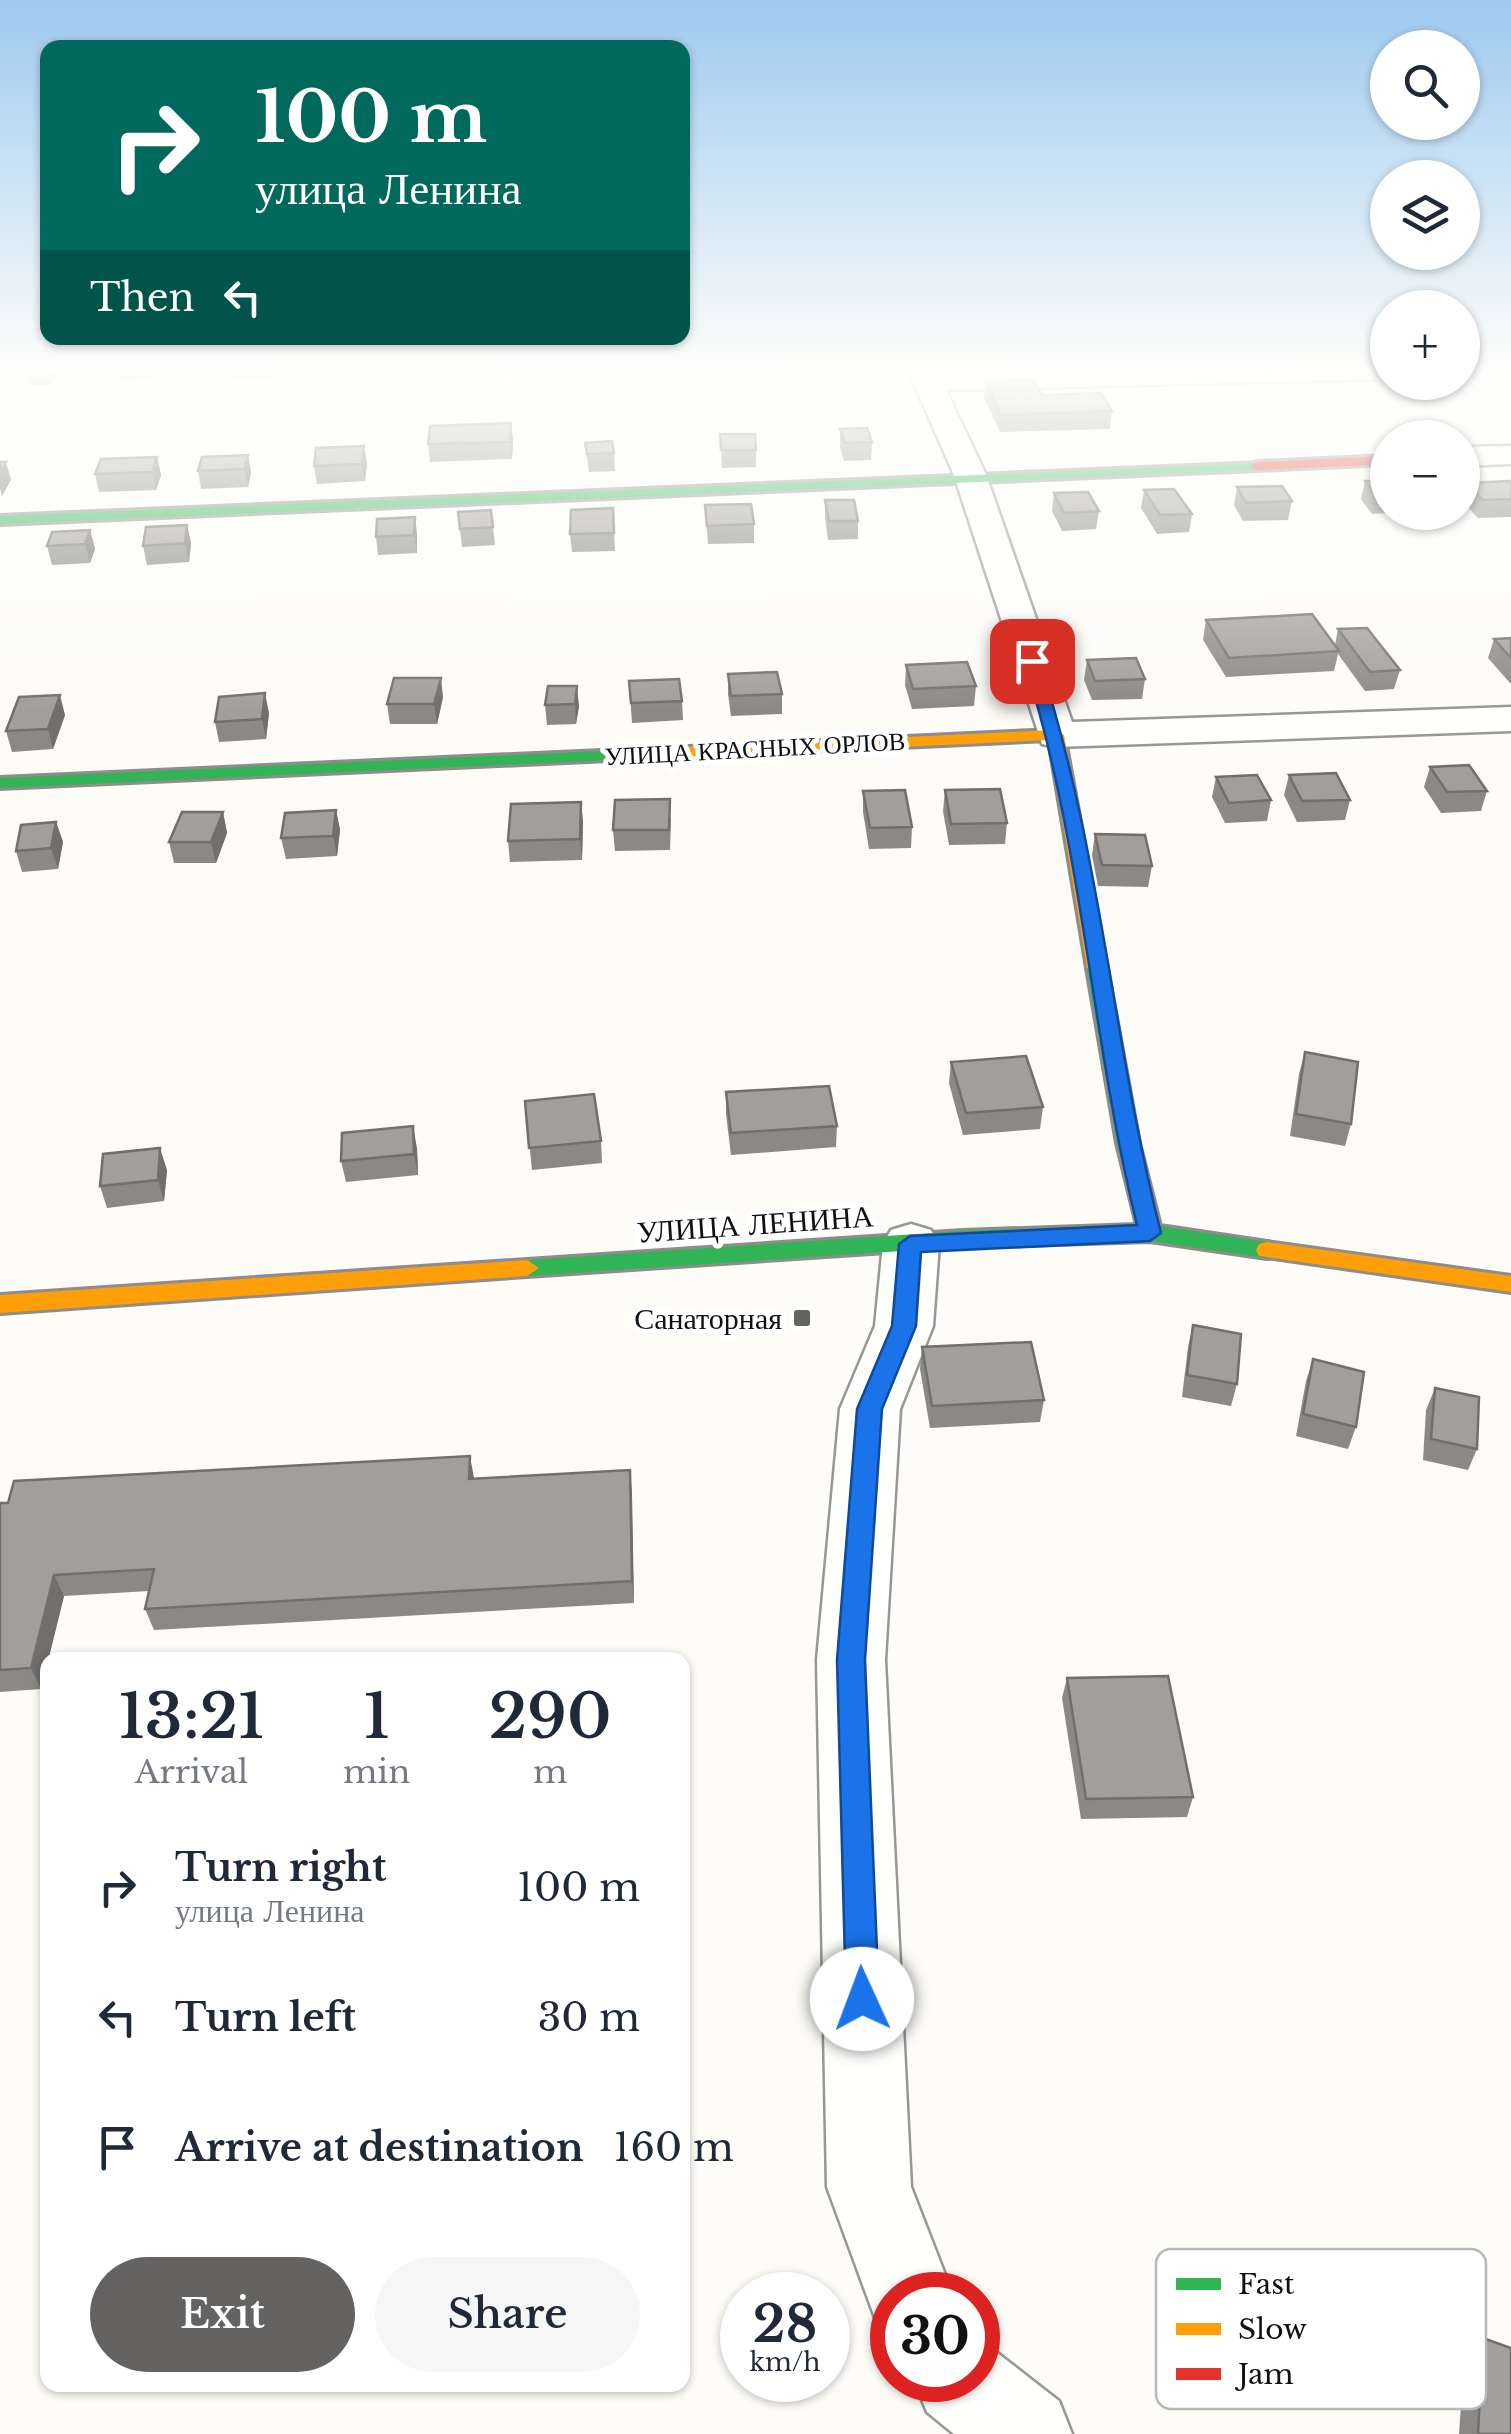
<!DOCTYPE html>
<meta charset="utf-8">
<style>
body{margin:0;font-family:"Libre Baskerville",serif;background:#f6f6f7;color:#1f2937;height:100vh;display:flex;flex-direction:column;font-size:38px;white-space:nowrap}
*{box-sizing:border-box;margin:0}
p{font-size:32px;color:#747a83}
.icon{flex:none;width:55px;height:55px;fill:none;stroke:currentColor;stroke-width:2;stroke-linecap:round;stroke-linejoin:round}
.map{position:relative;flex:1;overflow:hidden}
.details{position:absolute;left:40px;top:1652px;width:650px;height:740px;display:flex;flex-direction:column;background:#fff;border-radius:20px;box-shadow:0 2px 8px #0004}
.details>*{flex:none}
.guide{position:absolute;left:40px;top:40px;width:650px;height:305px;border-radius:20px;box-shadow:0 2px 8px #0004;background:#00695c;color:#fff;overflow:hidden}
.fabs{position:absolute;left:1370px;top:30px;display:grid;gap:20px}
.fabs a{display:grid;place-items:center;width:110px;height:110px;border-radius:50%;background:#fff;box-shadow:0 2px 8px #0004;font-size:50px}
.speed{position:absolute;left:720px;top:2272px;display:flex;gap:20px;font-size:50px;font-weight:700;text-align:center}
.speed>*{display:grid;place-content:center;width:130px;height:130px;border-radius:50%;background:#fff;box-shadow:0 2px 8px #0004;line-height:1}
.speed small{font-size:25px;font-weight:400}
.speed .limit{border:15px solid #d22;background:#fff;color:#111}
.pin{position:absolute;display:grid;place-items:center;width:85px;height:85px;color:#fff;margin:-42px;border-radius:20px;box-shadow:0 5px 15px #0006}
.me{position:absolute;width:110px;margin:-55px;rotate:358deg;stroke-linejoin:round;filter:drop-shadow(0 0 8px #0008)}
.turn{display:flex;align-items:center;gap:35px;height:210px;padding:0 50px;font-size:45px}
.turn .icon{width:130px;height:130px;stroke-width:2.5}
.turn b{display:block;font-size:70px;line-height:85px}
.then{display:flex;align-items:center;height:95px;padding:0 50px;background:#0003;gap:20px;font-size:38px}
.eta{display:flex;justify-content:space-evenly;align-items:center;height:170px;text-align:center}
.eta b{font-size:60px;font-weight:600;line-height:70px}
.action{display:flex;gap:20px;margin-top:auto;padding:20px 50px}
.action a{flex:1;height:115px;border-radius:60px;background:#646362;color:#fff;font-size:40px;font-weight:600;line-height:115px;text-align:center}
.action a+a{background:#f6f6f7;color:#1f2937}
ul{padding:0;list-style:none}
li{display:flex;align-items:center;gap:30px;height:130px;padding:0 50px}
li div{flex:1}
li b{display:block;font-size:38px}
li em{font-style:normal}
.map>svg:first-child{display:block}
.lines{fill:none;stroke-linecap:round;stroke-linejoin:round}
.street-casing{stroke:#979795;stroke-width:5}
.fast-casing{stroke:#8e8d8b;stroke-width:6}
.slow-casing{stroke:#8e8d8b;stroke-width:6}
.jam-casing{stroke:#8e8d8b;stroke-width:6}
.street{fill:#fffffe;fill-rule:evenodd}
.fast{fill:#30b455;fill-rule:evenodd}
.slow{fill:#ff9f0a;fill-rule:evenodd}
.jam{fill:#e5322d;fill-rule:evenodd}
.wall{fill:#8a8986}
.shaded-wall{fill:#716f6d}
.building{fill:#a19f9c;stroke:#716f6d;stroke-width:2.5}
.route{fill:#1a73e8;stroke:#114b97;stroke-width:2.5}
.poi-dot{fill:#646362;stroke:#fff;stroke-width:4}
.labels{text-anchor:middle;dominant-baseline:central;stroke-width:10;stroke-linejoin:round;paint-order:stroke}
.far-street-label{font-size:25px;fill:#111;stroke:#fff}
.street-label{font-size:30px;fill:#111;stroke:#fff}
.poi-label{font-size:30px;fill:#111;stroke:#fff;text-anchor:end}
.key{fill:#fff;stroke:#b8b8b8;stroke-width:2.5}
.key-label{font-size:28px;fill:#111}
</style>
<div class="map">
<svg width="1511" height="2434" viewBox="0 0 1511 2434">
<rect width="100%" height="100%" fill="#fdfcf7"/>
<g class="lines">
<!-- street casing -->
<g class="street-casing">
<g id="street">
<polygon points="908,370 1388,370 1388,378 1383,379 946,390 986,475 1072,722 1511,707 1511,731 1056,747 1042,744 954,475"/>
<polygon points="1511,446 1511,464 1462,466 1462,447"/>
<polygon points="911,1224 931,1230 939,1244 933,1326 900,1409 885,1660 911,2187 953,2295 892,2295 892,2332 878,2326 827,2187 817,1660 840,1409 875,1326 883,1244 891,1230"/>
<polygon points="978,2342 991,2348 1059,2401 1072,2434 954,2434 927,2412 914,2380 978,2380"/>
</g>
</g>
<!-- fast casing -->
<g class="fast-casing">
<g id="fast">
<polygon points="1262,463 1264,466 1257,470 0,524 0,516"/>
<polygon points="668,748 674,749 674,757 0,788 0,778"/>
<polygon points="1097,962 1107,968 1139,1143 1160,1226 1267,1242 1275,1244 1278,1250 1275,1256 1267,1258 1150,1241 962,1247 527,1276 515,1268 527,1260 962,1231 1137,1225 1117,1143 1087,968"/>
</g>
</g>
<!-- slow casing -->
<g class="slow-casing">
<g id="slow">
<polygon points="1056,730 1064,735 1107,968 1097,974 1087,968 1049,740 668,758 660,753 668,748"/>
<polygon points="1267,1242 1511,1276 1511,1292 1259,1256 1256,1250 1259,1244"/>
<polygon points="527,1260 539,1268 527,1276 0,1313 0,1295"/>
</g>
</g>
<!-- jam casing -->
<g class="jam-casing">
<polygon id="jam" points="1388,456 1388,464 1257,470 1250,466 1257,462"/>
</g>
<!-- street -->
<use href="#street" class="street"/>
<!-- fast -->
<use href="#fast" class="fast"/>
<!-- slow -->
<use href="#slow" class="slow"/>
<!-- jam -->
<use href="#jam" class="jam"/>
</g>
<!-- wall -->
<g class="wall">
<polygon points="25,370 60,370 50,385 29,385"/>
<polygon points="117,370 156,370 152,380 120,381"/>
<polygon points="232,370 277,370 275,378 233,379"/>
<polygon points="324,370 369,370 368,373 325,374"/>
<polygon points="986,381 1112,411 1110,429 1000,432 984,398"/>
<polygon points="511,423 513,440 512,459 430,462 428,444"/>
<polygon points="840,429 872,442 871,460 844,461 840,447"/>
<polygon points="720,434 756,450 756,467 722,468"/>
<polygon points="585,443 614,453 615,471 589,472"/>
<polygon points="248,455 251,473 248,487 201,489 198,471"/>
<polygon points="157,457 161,475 156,490 99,492 95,474"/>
<polygon points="367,463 365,481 317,484 314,466"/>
<polygon points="1365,481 1388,481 1388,512 1406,512 1372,514 1361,499"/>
<polygon points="1511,481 1511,517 1478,518 1462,501 1467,483"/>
<polygon points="1237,487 1292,501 1288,520 1243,521 1234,505"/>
<polygon points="1144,490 1192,514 1189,532 1157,534 1141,508"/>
<polygon points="1054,493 1099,511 1096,529 1062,531 1052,511"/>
<polygon points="825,500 858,521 858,539 828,540 825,518"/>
<polygon points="705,505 754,524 754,543 708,544"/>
<polygon points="613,508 615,551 572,552 570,534"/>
<polygon points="491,510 495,545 462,547 458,512"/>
<polygon points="415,517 417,535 417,553 378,555 376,537"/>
<polygon points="187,525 191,543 189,562 147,565 143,546"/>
<polygon points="90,530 95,549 90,563 52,565 47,546"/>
<polygon points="1206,620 1335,645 1338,629 1400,670 1394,689 1365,691 1338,654 1334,671 1226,677 1203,640"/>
<polygon points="1511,638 1511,683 1510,683 1488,658 1494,639"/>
<polygon points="1087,660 1145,679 1142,699 1092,700 1084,680"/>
<polygon points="906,665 976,686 974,706 912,709 905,685"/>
<polygon points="728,674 782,694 782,714 731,716 728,694"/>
<polygon points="629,681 682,701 683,720 632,723"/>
<polygon points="548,686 579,706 576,724 547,725 545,705"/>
<polygon points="443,697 437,724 390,724 387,704"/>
<polygon points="269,713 266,739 219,742 215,722"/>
<polygon points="65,715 53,749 12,752 6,731"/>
<polygon points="1430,767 1487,791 1481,811 1441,813 1424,787"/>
<polygon points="1289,775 1350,800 1345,820 1297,822 1284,795"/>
<polygon points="1216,777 1271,800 1267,821 1225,823 1212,797"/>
<polygon points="945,790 1007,823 1005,844 949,845 943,811"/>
<polygon points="863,791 912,827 911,848 869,849 863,812"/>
<polygon points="581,802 583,822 582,860 510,862 508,841"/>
<polygon points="336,810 340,830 337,856 286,859 281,838"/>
<polygon points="223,812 227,833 216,863 174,863 169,842"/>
<polygon points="671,819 670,850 615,851 613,830"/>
<polygon points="56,822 63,842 58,869 22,872 16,851"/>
<polygon points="1095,834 1152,866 1148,887 1098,886 1092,855"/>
<polygon points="1305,1052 1351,1124 1345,1146 1290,1136 1299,1074"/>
<polygon points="951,1062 1043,1107 1040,1129 963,1135 949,1083"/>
<polygon points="726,1092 837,1126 836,1147 731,1155 726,1114"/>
<polygon points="525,1101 601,1141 602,1163 532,1170"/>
<polygon points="417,1148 418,1175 346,1182 341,1161"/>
<polygon points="167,1170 164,1201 107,1208 100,1186"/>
<polygon points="1193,1325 1237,1384 1231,1406 1182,1397 1188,1347"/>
<polygon points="922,1347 1044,1400 1040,1422 930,1428 920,1369"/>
<polygon points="1313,1359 1356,1427 1348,1449 1296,1436 1306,1381"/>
<polygon points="1435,1388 1477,1449 1468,1470 1423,1460 1426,1410"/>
<polygon points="630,1470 634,1603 154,1630 145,1609 149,1591 64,1596 41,1689 0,1692 0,1503"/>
<polygon points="1067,1678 1193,1797 1187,1817 1081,1819 1062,1698"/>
<polygon points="1483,2338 1511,2434 1459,2434 1464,2360"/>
</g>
<!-- shaded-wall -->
<g class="shaded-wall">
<polygon points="46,370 60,370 50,385"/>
<polygon points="511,423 513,440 512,459 510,442"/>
<polygon points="364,446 367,463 365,481 362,464"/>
<polygon points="248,455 251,473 248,487 244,469"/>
<polygon points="157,457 161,475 156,490 152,472"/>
<polygon points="6,462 11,480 2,496 0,488 0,473"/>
<polygon points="415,517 417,535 417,553 414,535"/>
<polygon points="187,525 191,543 189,562 185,543"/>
<polygon points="90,530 95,549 90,563 85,544"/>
<polygon points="441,678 443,697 437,724 434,704"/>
<polygon points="577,686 579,706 576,724 575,704"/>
<polygon points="265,693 269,713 266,739 262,719"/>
<polygon points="60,695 65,715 53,749 48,729"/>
<polygon points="581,802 583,822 582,860 580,839"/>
<polygon points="336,810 340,830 337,856 333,836"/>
<polygon points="223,812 227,833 216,863 211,842"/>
<polygon points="56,822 63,842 58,869 51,848"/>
<polygon points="413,1126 417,1148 418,1175 414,1154"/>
<polygon points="160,1148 167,1170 164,1201 158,1180"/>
<polygon points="470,1456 474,1478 469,1479"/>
<polygon points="630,1470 632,1492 634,1603 632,1581"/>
<polygon points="54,1575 64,1596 41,1689 31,1668"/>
</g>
<!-- building -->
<g class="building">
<polygon points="1034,380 1042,395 1101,393 1112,411 1001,415 986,381"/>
<polygon points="511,423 510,442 428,444 430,426"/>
<polygon points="867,428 872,442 845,443 840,429"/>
<polygon points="720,434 755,434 756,450 721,450"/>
<polygon points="612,441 614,453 587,454 585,443"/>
<polygon points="364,446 362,464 314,466 316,448"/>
<polygon points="248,455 244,469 198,471 202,457"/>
<polygon points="157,457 152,472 95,474 101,459"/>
<polygon points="0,462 6,462 0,473"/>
<polygon points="1365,481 1388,481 1388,495 1376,495"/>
<polygon points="1511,481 1511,499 1483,500 1467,483"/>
<polygon points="1282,486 1292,501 1246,503 1237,487"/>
<polygon points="1174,489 1192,514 1160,515 1144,490"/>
<polygon points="1088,492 1099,511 1064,513 1054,493"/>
<polygon points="825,500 854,500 858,521 829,521"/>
<polygon points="751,504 754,524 707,526 705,505"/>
<polygon points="613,508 614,533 570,534 571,510"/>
<polygon points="491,510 493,527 460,529 458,512"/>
<polygon points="415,517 414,535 376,537 377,519"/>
<polygon points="187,525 185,543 143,546 146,527"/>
<polygon points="90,530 85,544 47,546 52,532"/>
<polygon points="1312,614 1339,651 1229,658 1206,620"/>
<polygon points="1367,628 1400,670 1370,672 1338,629"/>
<polygon points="1511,638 1511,658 1494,639"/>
<polygon points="1136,658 1145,679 1095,681 1087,660"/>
<polygon points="967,662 976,686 913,689 906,665"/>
<polygon points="777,672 782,694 731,696 728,674"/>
<polygon points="394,678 441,678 434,704 387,704"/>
<polygon points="679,679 682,701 631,703 629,681"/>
<polygon points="548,686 577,686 575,704 545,705"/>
<polygon points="265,693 262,719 215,722 219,697"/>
<polygon points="60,695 48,729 6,731 19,697"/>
<polygon points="1469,765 1487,791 1447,792 1430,767"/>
<polygon points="1336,773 1350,800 1302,801 1289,775"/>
<polygon points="1257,775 1271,800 1229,803 1216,777"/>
<polygon points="1000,789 1007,823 951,824 945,790"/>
<polygon points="905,790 912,827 870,828 863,791"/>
<polygon points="670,799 669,830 613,830 615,800"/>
<polygon points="581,802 580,839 508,841 511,804"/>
<polygon points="336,810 333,836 281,838 285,813"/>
<polygon points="182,812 223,812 211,842 169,842"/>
<polygon points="56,822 51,848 16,851 21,825"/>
<polygon points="1095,834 1145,835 1152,866 1102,865"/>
<polygon points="1305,1052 1358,1062 1351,1124 1296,1114"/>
<polygon points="1026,1056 1043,1107 966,1113 951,1062"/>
<polygon points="829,1086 837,1126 731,1133 726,1092"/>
<polygon points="594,1094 601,1141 529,1148 525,1101"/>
<polygon points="413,1126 414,1154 341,1161 342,1133"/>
<polygon points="160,1148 158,1180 100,1186 103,1154"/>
<polygon points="1193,1325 1241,1334 1237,1384 1187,1375"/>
<polygon points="1031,1342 1044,1400 932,1406 922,1347"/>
<polygon points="1313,1359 1364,1372 1356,1427 1303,1414"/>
<polygon points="1435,1388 1479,1397 1477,1449 1431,1439"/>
<polygon points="470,1456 469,1479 630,1470 632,1581 145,1609 154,1569 54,1575 31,1668 0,1670 0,1503 8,1503 14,1481"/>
<polygon points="1168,1676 1193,1797 1086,1799 1067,1678"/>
<polygon points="1483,2338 1511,2348 1511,2434 1478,2434"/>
</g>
<!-- sky -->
<linearGradient id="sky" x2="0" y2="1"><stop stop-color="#9dc9ee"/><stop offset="0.52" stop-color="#fefefb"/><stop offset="1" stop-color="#fefefb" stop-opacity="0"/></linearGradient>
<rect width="1511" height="711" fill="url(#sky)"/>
<!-- route -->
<path class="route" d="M1032,656L1039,661C1100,843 1113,1045 1161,1233L1150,1241L921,1252L916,1326L882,1409L865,1660L879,1999L874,2011L862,2015L851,2011L846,1999L837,1660L857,1409L892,1326L899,1244L910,1236L1137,1225C1091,1039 1083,843 1024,661Z"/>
<!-- markers -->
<rect class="poi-dot" x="792" y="1308" width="20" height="20" rx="5"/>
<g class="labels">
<!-- far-street labels -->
<g class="far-street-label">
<text transform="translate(755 749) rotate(-3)">УЛИЦА КРАСНЫХ ОРЛОВ</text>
</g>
<!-- street labels -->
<g class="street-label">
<text transform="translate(755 1224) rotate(-4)">УЛИЦА ЛЕНИНА</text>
</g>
<!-- poi labels -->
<g class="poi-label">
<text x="782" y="1318">Санаторная</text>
</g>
</g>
<!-- legend -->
<rect x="1156" y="2249" width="330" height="160" rx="15" class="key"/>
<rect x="1176" y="2278" width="45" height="12" fill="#30b455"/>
<rect x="1176" y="2323" width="45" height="12" fill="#ff9f0a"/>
<rect x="1176" y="2368" width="45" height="12" fill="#e5322d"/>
<g class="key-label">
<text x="1238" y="2294">Fast</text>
<text x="1238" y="2339">Slow</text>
<text x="1238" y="2384">Jam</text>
</g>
</svg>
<div class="fabs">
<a><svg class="icon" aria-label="search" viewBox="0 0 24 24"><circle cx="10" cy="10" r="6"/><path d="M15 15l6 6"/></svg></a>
<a><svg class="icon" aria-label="layers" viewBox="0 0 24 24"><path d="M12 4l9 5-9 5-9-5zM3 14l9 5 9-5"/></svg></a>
<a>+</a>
<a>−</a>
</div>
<div class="speed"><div>28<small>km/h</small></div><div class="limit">30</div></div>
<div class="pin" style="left:1032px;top:661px;background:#d93025"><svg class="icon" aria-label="arrive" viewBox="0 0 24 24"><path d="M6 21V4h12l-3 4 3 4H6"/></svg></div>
<svg class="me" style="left:862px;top:1999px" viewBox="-20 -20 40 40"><circle r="19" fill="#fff"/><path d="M0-13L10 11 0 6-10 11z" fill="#1a73e8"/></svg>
<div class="guide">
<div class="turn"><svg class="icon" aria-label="right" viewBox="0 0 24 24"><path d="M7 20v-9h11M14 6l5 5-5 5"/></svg><div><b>100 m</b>улица Ленина</div></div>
<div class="then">Then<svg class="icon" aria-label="left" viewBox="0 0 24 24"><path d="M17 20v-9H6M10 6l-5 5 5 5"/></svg></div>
</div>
<section class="details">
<div class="eta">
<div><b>13:21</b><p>Arrival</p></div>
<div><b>1</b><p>min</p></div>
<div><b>290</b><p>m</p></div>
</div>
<ul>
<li><svg class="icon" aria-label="right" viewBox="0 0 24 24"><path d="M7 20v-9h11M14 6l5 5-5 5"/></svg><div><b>Turn right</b><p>улица Ленина</p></div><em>100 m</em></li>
<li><svg class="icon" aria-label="left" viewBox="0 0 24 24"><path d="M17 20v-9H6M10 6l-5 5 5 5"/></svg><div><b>Turn left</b></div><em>30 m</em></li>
<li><svg class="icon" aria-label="arrive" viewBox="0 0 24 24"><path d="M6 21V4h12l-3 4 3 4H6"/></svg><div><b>Arrive at destination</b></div><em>160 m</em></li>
</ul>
<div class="action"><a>Exit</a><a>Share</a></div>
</section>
</div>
